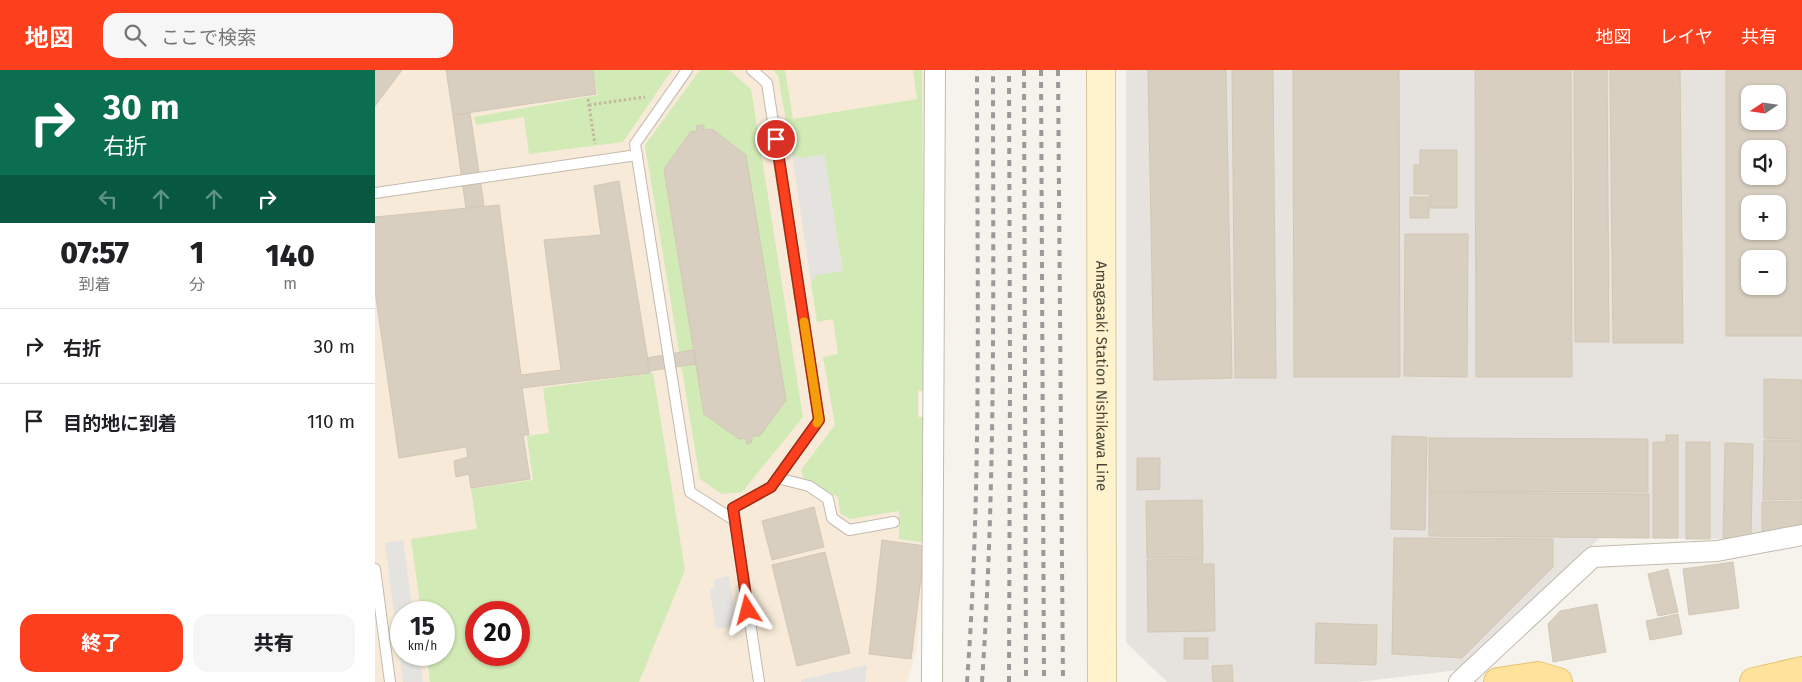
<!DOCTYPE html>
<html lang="ja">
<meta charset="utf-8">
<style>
body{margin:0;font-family:"Fira Sans","Noto Sans JP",sans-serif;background:#f6f6f6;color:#202124;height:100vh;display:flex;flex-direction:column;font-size:19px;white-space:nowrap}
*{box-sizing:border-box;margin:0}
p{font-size:16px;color:#757577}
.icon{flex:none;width:28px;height:28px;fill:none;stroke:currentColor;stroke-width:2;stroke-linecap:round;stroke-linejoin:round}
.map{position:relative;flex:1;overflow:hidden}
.details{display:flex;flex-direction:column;background:#fff;width:375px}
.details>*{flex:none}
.hud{background:#0b6e4f;color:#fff;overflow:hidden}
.needle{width:32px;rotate:257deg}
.buttons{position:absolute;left:1366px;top:15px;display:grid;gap:10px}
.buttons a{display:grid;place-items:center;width:45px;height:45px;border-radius:10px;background:#fff;box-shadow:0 1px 4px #0004;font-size:25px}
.speed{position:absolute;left:15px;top:531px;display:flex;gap:10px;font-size:25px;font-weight:700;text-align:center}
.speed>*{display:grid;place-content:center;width:65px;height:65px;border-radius:50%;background:#fff;box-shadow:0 1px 4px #0004;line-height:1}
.speed small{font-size:12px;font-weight:400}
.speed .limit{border:8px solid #d22;background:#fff;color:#111}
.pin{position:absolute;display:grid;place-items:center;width:42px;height:42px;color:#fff;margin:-21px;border:2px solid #fff;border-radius:50%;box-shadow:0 1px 5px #0007}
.me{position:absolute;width:55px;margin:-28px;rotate:351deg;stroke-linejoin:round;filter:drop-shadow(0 0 4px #0008)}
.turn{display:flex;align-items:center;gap:18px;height:105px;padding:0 20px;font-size:22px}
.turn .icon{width:65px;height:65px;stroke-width:2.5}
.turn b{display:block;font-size:35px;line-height:42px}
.lanes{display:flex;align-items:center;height:48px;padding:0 20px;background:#0003;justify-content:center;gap:25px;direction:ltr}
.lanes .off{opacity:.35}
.eta{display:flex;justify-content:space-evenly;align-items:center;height:85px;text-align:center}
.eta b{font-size:30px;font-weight:800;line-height:35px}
.cta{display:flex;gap:10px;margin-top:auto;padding:10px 20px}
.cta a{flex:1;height:58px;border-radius:15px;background:#fc3f1d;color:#fff;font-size:20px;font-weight:800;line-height:58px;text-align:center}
.cta a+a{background:#f6f6f6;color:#202124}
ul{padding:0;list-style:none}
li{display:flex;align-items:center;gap:15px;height:75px;padding:0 20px;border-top:1px solid #e0e0e0}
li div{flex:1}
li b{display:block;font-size:19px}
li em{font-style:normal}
header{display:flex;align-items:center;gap:30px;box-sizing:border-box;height:70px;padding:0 25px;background:#fc3f1d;color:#fff}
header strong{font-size:24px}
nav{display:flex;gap:28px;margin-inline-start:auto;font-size:18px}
.search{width:350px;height:45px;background:#f6f6f6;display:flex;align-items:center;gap:12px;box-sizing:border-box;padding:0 18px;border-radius:15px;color:#757577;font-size:19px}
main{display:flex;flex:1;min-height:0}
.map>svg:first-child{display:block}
.commercial{fill:#f7ead8;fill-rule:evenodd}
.industrial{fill:#e6e2dd;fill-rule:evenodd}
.green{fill:#d2eab5;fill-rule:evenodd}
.parking{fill:#e5e3e0}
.building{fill:#d8cfc1;stroke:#d3c7b4;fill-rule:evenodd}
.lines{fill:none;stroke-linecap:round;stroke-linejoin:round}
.service-casing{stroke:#c2bbae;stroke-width:12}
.minor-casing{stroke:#c2bbae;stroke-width:22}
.secondary-casing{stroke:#d6c79b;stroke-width:30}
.primary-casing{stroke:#e6c16a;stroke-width:30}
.path{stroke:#c4b79f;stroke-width:3;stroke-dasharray:2.5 2.5;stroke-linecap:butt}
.service{stroke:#fff;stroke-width:10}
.minor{stroke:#fff;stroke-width:20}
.secondary{stroke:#fff3cd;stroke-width:28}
.primary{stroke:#ffe39c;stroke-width:28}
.rail{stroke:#9a9a9a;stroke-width:4;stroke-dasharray:6 6;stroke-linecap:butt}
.route-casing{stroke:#a42913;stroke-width:12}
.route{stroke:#fc3f1d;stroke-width:9}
.slow{stroke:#f59e0b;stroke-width:9}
.labels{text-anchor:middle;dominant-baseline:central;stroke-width:4;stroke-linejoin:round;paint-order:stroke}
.street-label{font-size:15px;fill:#4b4439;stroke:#fff}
</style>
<header>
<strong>地図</strong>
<div class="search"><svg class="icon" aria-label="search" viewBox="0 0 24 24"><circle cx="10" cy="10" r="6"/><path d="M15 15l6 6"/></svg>ここで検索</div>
<nav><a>地図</a><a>レイヤ</a><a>共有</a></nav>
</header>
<main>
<section class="details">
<div class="hud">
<div class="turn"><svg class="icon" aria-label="right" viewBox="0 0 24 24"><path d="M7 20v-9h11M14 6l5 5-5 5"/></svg><div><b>30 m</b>右折</div></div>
<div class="lanes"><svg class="icon off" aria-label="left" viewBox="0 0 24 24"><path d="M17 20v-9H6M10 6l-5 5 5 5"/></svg><svg class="icon off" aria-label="ahead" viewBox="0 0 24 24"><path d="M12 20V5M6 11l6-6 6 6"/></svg><svg class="icon off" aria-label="ahead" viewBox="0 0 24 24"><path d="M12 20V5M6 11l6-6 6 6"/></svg><svg class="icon" aria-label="right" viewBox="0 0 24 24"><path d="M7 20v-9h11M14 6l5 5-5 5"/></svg></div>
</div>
<div class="eta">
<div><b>07:57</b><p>到着</p></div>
<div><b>1</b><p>分</p></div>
<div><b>140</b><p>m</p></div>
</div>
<ul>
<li><svg class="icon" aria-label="right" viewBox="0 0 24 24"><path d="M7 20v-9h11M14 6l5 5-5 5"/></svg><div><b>右折</b></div><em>30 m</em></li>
<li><svg class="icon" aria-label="arrive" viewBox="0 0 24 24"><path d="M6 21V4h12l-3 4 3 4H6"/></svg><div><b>目的地に到着</b></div><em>110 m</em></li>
</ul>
<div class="cta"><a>終了</a><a>共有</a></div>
</section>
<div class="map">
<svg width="1427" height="612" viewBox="0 0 1427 612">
<rect width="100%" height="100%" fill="#f6f3ec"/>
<!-- commercial -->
<path class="commercial" d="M0,0H550L552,321L544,322V346H553L554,474L541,581L532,612H0ZM26,542H69V585H26ZM101,542H144V585H101Z"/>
<!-- industrial -->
<path class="industrial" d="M751,0H1427V459L1376,469L1225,468L1083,600L983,612H792L751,572ZM1375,24H1402V51H1375ZM1375,79H1402V106H1375ZM1375,134H1402V161H1375ZM1375,189H1402V216H1375Z"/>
<!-- green -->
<g class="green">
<polygon points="218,0 297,0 248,72 154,84 149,47 101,55 99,47 223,25"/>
<path d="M325,0H354L376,19L428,347L367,422L347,424L325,409L270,75ZM328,55L329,60L337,59L371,85L411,330L385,366H377V372L372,373L371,368L364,369L329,343L289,99L314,62L322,61Z"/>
<polygon points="398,0 410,0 418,49 542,29 538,0 547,0 549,320 543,321 543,347 552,347 552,473 524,469 524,441 475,449 465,443 463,427 429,408 426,400 460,355 448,287 463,284 458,249 442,252 436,212 442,205 468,201 449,85 425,88 417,85 403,5"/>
<path d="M278,303L310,500L264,612H55L52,585H69V542H46L36,469L102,459L96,419L158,410L152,366L174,363L168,318ZM101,542H144V585H101Z"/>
</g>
<!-- parking -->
<g class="parking">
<polygon points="417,85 425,88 449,85 468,201 442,205 436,212"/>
<polygon points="28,470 38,542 26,542 26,585 44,585 48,612 28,612 10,473"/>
<polygon points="354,506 362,555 341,559 335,520 340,518 339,509"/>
<polygon points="492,595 490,612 426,612 426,610"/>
</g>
<!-- building -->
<g class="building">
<polygon points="0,0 27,0 0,36"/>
<polygon points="71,0 218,0 221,24 78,45"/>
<polygon points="773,0 851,0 857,308 779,310"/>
<polygon points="857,0 898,0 901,308 860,308"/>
<polygon points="918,0 1024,0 1025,307 919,307"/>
<polygon points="1100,0 1196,0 1197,307 1101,307"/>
<polygon points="1199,0 1232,0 1234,272 1200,272"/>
<polygon points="1235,0 1305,0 1308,273 1238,273"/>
<path d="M1351,0H1427V266H1351ZM1375,24H1402V51H1375ZM1375,79H1402V106H1375ZM1375,134H1402V161H1375ZM1375,189H1402V216H1375Z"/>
<polygon points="95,43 109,135 91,139 78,45"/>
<polygon points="329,55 329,60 337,59 371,85 411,330 385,366 377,366 377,372 372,374 371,368 364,369 329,344 289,99 315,62 322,61 321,56"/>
<polygon points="1045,80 1082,80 1082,138 1055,138 1055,124 1039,124 1039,95 1045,95"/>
<polygon points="244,111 275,303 147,318 154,365 148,365 155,409 96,418 94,404 81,407 79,391 93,387 91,377 24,388 0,221 0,147 124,135 146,305 186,300 169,170 226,165 219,116"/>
<rect x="1035" y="127" width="19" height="21"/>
<polygon points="1030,164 1093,164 1092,307 1029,306"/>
<polygon points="318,280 321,294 274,301 272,288"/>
<polygon points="1389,309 1427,310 1427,369 1389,368"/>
<polygon points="1291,365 1303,365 1303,468 1278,468 1278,372 1291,372"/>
<polygon points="1017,366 1052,367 1050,460 1016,459"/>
<polygon points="1054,368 1273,369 1273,422 1054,421"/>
<polygon points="1389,370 1427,370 1427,429 1388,430"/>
<rect x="1311" y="372" width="24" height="97"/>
<polygon points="1350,373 1378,374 1376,469 1348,468"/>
<polygon points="762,388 785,388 785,419 762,420"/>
<polygon points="1054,422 1274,424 1274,468 1054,466"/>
<polygon points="827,430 828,488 772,488 771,431"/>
<polygon points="1427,431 1427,459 1387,464 1387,432"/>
<polygon points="439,437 449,477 397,490 387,451"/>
<polygon points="1019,468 1178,469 1178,497 1087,588 1017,584"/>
<polygon points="507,470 550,476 536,589 494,584"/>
<polygon points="450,482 475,583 422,596 397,495"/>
<polygon points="828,489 827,494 839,494 840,561 773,562 772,490"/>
<polygon points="1358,492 1364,538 1314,545 1308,499"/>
<polygon points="1293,499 1303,542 1283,546 1273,504"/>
<polygon points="1222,534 1231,582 1178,592 1173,554 1185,541"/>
<polygon points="1303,544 1307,564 1275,570 1271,551"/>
<polygon points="941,553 1002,555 1001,595 940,593"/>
<rect x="809" y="568" width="24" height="21"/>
<polygon points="857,595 858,612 838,612 837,596"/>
</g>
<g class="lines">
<!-- service casing -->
<g class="service-casing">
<g id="service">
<polyline points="312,0 260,74 315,422 359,450"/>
<polyline points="377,0 392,13 444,350 396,417 358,438 384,612"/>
<polyline points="0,123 262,85"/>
<polyline points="402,408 434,416 453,429 457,448 474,460 519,452"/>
<polyline points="0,499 15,612"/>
</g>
</g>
<!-- minor casing -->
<g class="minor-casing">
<g id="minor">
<polyline points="557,612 560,0"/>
<polyline points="1084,612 1218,487 1342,481 1427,465"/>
</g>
</g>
<!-- secondary casing -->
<g class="secondary-casing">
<g id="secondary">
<path id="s1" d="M726,0L727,612"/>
</g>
</g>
<!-- primary casing -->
<g class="primary-casing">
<g id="primary">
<polyline points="1123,612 1163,606 1183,612"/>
<polyline points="1379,612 1427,601"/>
</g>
</g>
<!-- path -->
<g class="path">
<polyline points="213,29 220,74"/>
<polyline points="214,35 270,27"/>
</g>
<!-- service -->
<use href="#service" class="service"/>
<!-- minor -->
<use href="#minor" class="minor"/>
<!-- secondary -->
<use href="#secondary" class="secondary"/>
<!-- primary -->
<use href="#primary" class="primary"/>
<!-- rail -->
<g class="rail">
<polyline points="649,0 651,612"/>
<polyline points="666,0 669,612"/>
<polyline points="683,0 688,612"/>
<path d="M592,612C607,409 602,203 602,0"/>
<path d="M607,612C621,408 618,204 618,0"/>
<polyline points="634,612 635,306 634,0"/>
</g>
</g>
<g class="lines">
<!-- route casing -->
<g class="route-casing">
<polyline id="route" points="373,540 358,438 396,417 444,350 401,69"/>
</g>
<!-- route -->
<use href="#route" class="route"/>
<!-- slow -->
<polyline class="slow" points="429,252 444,350 442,353"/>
</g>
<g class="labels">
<!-- street labels -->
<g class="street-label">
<text stroke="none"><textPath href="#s1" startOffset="306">Amagasaki Station Nishikawa Line</textPath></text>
</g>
</g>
</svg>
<div class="buttons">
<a><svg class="needle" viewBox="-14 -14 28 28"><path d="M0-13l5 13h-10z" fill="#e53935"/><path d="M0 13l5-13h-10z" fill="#757577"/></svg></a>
<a><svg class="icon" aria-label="sound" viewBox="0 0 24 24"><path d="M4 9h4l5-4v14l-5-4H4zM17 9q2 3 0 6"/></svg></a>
<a>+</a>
<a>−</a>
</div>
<div class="speed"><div>15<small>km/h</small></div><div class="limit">20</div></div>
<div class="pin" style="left:401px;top:69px;background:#d93025"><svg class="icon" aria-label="arrive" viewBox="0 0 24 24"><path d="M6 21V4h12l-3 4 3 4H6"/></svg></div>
<svg class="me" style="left:373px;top:540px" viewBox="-20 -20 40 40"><path d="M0-17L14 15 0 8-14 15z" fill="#fc3f1d" stroke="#fff" stroke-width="4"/></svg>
</div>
</main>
